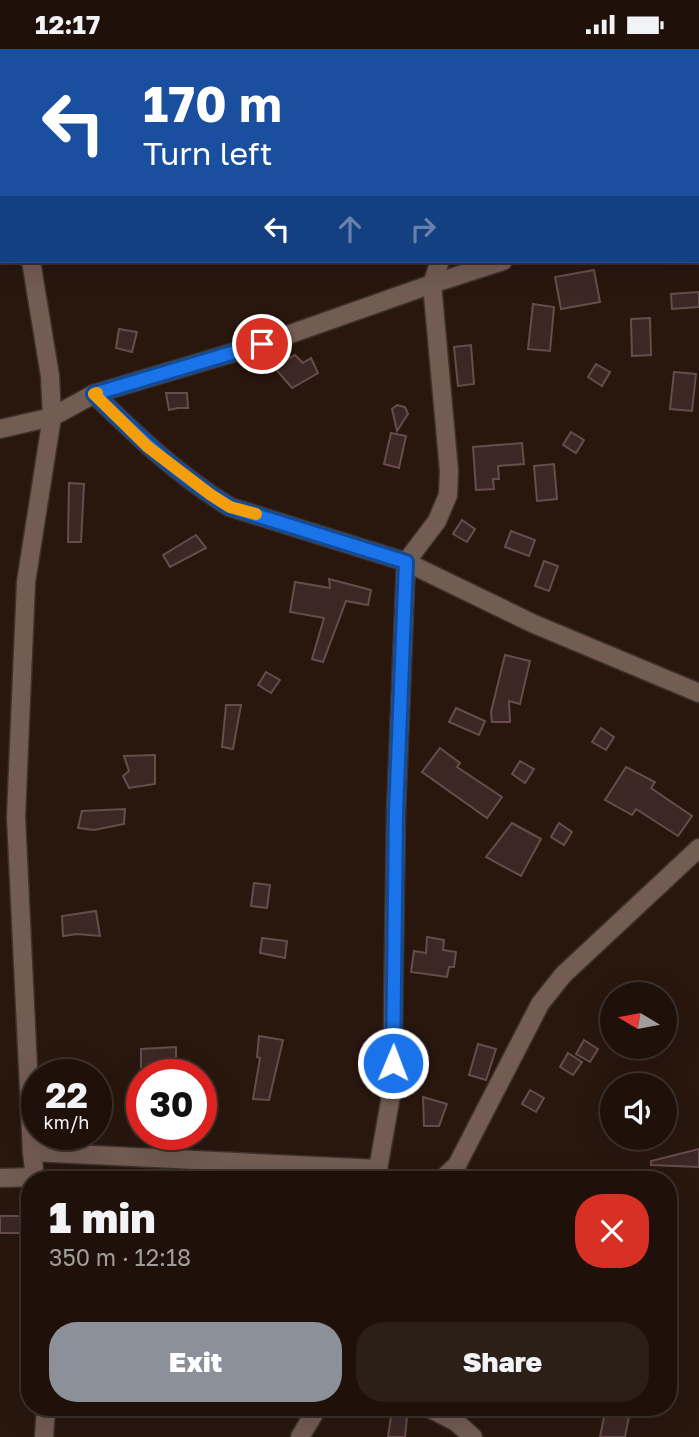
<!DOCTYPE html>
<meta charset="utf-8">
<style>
body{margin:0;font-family:"Golos Text",sans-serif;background:#2c1f18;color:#f1f3f6;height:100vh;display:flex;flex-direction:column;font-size:26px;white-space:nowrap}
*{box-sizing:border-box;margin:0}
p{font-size:23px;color:#a19d9c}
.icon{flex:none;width:38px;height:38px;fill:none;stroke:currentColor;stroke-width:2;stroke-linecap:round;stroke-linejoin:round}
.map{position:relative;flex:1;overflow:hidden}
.details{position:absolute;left:21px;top:1122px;width:656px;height:245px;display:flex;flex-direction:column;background:#1f110a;border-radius:28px;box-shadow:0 7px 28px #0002,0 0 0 2px #3c312b}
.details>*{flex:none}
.guide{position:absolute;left:0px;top:0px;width:700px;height:214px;box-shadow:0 7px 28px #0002,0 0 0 2px #3c312b;background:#1a4fa0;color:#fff;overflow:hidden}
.needle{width:46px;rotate:280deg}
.controls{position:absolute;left:600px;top:933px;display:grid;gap:14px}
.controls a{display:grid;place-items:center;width:77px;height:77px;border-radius:50%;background:#1f110a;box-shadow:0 7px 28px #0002,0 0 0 2px #3c312b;font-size:35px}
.speed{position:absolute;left:21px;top:1010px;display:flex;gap:14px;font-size:35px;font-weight:700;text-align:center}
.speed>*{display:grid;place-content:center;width:91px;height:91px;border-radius:50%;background:#1f110a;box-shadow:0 7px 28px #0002,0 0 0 2px #3c312b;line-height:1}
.speed small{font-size:18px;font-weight:400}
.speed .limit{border:10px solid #d22;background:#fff;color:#111}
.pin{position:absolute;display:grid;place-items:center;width:60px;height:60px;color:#fff;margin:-30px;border:4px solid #fff;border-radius:50%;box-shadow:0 2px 7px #0007}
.me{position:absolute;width:77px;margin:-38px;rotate:1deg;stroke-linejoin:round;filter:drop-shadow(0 0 5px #0008)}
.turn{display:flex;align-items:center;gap:24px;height:147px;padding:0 28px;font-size:32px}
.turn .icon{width:91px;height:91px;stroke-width:2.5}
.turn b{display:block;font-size:49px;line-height:60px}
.lanes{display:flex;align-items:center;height:66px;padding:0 28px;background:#0003;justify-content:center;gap:35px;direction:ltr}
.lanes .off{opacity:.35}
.round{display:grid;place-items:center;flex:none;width:74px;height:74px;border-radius:28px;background:#2c1f18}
.head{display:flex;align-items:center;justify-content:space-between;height:119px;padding:0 28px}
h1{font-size:42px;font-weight:800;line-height:52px}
.cta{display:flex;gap:14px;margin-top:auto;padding:14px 28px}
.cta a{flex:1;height:80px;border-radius:28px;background:#8c9099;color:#fff;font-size:28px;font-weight:800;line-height:80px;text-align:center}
.cta a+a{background:#2c1f18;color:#f1f3f6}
.status{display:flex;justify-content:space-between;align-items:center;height:49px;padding:0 35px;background:#1f110a;direction:ltr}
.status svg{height:19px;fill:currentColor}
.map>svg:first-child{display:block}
.building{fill:#3d2725;stroke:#664d4b;stroke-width:2}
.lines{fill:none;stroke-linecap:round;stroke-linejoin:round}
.street-casing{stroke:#3e312d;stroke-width:21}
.street{stroke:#735c52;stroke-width:18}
.route-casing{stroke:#114b97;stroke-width:18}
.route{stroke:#1a73e8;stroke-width:12}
.slow{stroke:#f59e0b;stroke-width:12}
</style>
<div class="status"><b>12:17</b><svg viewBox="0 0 49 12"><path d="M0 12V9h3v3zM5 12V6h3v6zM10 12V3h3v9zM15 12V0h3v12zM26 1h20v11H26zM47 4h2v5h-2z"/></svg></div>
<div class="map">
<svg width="699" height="1388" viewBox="0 0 699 1388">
<rect width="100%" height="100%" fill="#29170e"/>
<!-- building -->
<g class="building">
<polygon points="594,221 600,253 561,260 555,228"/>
<polygon points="699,243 699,258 672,260 671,245"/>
<polygon points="533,255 554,258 550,302 528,300"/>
<polygon points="650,269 651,306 632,307 631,270"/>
<polygon points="119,280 137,283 132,303 116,299"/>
<polygon points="471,296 474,335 458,337 454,298"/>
<polygon points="295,306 303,314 311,309 318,324 292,339 274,318"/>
<polygon points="596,315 610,323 602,337 588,328"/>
<polygon points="674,323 696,325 692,362 670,360"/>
<polygon points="166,344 187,344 188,359 178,359 169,361"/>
<polygon points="397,356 405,358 408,365 397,382 392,360"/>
<polygon points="571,383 584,391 576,404 563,396"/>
<polygon points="391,384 406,387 399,419 384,415"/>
<polygon points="522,394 524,415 498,417 499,430 493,430 494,440 476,441 473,398"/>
<polygon points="554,415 557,450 537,452 534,417"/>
<polygon points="69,434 84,435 81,493 68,493"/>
<polygon points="462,471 475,480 467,493 453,485"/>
<polygon points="511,482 535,491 529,507 505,498"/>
<polygon points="196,486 206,499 170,518 163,506"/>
<polygon points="544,512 558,517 549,542 535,537"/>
<polygon points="329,530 371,541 368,556 346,552 323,613 312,610 324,569 290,563 295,533 330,539"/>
<polygon points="505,606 530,612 520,655 509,652 510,673 492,673 491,663"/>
<polygon points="266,623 280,631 271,644 258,636"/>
<polygon points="226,656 241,656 233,700 222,698"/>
<polygon points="456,659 485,672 479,686 449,673"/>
<polygon points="601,679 614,688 606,701 592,693"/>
<polygon points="440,699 460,714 457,718 502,748 487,769 422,723"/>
<polygon points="155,706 155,735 129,739 123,727 129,722 124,707"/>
<polygon points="520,712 534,720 525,734 512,725"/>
<polygon points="626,718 655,733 651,739 692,767 678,787 636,760 632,766 605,751"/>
<polygon points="125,760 124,775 94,781 78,779 82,762"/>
<polygon points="512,774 541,790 521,827 486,808"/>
<polygon points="559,774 572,783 564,796 551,788"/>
<polygon points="254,834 270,836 267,859 251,857"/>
<polygon points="96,862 100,887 77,885 63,887 62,867"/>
<polygon points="427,888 444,891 443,901 456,903 454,918 449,918 447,928 411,923 414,902 426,904"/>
<polygon points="262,889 287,892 285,909 260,904"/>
<polygon points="259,987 283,991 269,1051 253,1050 260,1009 257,1008"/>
<polygon points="584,991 598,1000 590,1013 576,1005"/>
<polygon points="478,995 496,1000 486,1031 469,1026"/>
<polygon points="176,998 176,1026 141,1026 141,1000"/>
<polygon points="568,1004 582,1013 573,1026 560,1018"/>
<polygon points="530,1041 544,1049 536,1063 522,1055"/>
<polygon points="423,1048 447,1055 439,1077 424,1077"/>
<polygon points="699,1100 699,1118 651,1116 651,1112"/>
<rect x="0" y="1167" width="20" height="17"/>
<polygon points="606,1358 630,1362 625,1388 600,1388"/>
<polygon points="391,1367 407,1368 405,1388 388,1388"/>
</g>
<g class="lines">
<!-- street casing -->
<g class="street-casing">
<g id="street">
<polyline points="2,0 2,2"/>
<polyline points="442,0 442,2"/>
<polyline points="0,51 2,50"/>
<polyline points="698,166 699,166"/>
<polyline points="94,345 262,295 432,235 503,212"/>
<polyline points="0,380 52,368 50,327 31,212"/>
<polyline points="32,1103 378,1120 376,1130"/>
<polyline points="378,1120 392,1041 396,764 406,513 437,472 448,446 449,422 432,235 440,212"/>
<polyline points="0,1129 35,1128"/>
<path d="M35,1130L32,1103L16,768L26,533L52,368L94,345C136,386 179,427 230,458L406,513L534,575L699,644"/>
<polyline points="442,1130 457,1116 540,955 563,926 699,799"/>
<polyline points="427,1358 456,1373 473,1388"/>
<polyline points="44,1388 46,1358"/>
<polyline points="300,1388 318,1358"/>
</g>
</g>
<!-- street -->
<use href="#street" class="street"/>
</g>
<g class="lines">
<!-- route casing -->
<g class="route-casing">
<path id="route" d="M262,295L94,345C136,386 179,427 230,458L406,513L396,764L393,1014"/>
</g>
<!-- route -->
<use href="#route" class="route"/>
<!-- slow -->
<polyline class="slow" points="97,344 94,345 148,398 211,446 230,458 256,465"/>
</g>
</svg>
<div class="controls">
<a><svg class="needle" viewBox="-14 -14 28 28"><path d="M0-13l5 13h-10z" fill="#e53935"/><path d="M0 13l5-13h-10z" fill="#a19d9c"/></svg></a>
<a><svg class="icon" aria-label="sound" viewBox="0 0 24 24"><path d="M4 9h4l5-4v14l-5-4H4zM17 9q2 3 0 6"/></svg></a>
</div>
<div class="speed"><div>22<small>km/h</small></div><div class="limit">30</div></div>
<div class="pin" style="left:262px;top:295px;background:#d93025"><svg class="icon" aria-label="arrive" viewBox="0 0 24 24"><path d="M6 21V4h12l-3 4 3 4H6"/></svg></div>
<svg class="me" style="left:393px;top:1014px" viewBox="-20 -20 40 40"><circle r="17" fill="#1a73e8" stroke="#fff" stroke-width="3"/><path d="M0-11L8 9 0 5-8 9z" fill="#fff"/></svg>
<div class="guide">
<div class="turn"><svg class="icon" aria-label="left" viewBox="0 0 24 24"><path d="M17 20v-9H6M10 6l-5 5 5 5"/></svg><div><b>170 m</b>Turn left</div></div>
<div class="lanes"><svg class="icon" aria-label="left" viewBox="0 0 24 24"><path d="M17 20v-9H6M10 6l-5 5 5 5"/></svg><svg class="icon off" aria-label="ahead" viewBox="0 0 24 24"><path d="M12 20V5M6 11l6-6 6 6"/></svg><svg class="icon off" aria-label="right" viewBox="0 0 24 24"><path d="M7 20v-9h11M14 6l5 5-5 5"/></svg></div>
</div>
<section class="details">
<div class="head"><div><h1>1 min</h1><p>350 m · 12:18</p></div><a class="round" style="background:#d93025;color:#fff"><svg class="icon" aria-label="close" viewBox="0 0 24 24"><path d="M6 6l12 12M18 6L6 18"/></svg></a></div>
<div class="cta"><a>Exit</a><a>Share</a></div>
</section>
</div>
